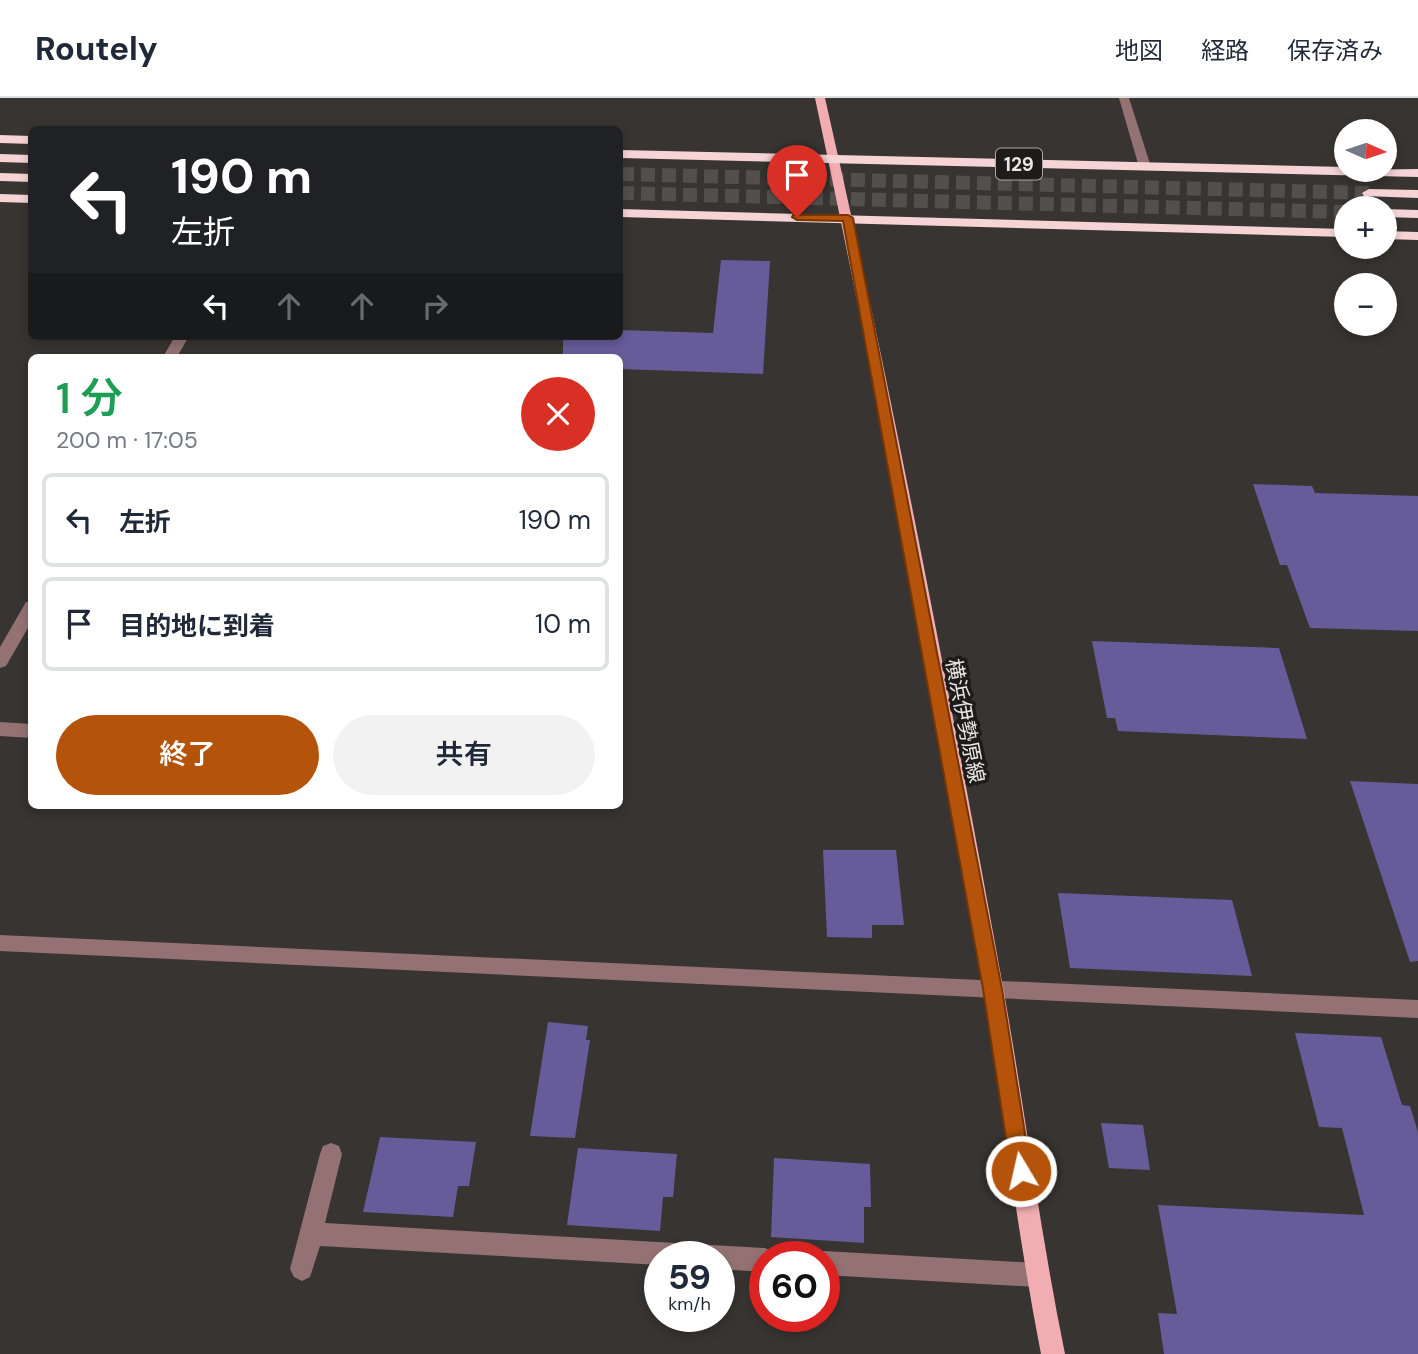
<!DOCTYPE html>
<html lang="ja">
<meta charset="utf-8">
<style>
body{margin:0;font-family:"DM Sans","Noto Sans JP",sans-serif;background:#f2f2f3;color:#1f2937;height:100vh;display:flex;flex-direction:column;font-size:26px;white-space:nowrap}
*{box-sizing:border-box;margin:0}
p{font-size:23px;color:#747a83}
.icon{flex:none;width:38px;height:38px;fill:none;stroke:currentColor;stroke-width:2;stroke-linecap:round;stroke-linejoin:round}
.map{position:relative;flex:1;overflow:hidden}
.details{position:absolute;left:28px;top:256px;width:595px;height:455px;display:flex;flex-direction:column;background:#fff;border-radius:10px;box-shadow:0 4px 10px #0003}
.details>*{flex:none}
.top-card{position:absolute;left:28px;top:28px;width:595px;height:214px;border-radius:10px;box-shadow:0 4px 10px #0003;background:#202124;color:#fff;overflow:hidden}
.needle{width:46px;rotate:93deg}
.buttons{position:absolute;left:1334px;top:21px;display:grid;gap:14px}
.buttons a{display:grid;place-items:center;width:63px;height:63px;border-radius:50%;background:#fff;box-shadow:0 4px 10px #0003;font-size:35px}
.speed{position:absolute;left:644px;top:1143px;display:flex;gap:14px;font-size:35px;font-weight:700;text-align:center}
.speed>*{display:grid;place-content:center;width:91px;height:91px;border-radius:50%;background:#fff;box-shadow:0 4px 10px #0003;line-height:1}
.speed small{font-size:18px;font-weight:400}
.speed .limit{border:10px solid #d22;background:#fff;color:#111}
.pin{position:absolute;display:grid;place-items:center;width:60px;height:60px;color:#fff;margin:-72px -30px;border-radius:50% 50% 50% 0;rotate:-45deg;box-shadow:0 0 7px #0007}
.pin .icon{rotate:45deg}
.me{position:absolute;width:77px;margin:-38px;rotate:351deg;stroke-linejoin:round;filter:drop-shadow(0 0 5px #0008)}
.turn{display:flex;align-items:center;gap:24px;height:147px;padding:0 28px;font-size:32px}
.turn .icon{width:91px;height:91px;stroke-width:2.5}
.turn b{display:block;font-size:49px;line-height:60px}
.lanes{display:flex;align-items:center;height:66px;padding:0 28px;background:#0003;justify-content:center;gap:35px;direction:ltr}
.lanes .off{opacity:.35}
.round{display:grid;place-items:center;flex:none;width:74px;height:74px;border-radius:37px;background:#f2f2f3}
.overview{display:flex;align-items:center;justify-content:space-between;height:119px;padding:0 28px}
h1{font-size:42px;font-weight:600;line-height:52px;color:#1e9e55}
.primary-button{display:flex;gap:14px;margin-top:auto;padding:14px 28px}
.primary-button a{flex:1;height:80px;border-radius:42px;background:#b45309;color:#fff;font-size:28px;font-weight:600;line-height:80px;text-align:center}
.primary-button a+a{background:#f2f2f3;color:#1f2937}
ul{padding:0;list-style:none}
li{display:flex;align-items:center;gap:21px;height:94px;margin:0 14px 10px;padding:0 14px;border:4px solid #e0e1e3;border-radius:10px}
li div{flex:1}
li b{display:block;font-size:26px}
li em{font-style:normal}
header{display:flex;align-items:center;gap:42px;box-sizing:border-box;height:98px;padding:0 35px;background:#fff;border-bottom:2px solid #e0e1e3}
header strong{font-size:33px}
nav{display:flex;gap:38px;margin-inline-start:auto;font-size:24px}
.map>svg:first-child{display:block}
.building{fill:#675c9a}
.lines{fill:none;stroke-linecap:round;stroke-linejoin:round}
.highway-tunnel{stroke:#524f4c;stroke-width:14;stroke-dasharray:14 7;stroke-linecap:butt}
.minor{fill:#947274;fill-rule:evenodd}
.major{fill:#f2adb3;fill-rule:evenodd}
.highway{fill:#f6d4d6;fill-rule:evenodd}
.route{fill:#b45309;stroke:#753606;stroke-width:2}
.labels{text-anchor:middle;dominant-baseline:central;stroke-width:7;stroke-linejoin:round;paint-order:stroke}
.shield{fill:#1d1c1b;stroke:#aba9a8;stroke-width:2}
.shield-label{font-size:19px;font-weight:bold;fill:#e8e6e4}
.street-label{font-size:21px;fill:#e8e6e4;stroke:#1d1c1b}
</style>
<header>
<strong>Routely</strong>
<nav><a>地図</a><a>経路</a><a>保存済み</a></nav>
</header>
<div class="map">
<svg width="1418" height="1256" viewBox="0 0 1418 1256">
<rect width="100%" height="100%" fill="#373431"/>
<!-- building -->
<g class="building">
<polygon points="721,162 770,163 763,276 620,271 620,259 563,259 563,238 620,238 620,232 713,235"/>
<polygon points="1253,386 1312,388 1315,395 1418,398 1418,533 1310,530 1287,467 1280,467"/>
<polygon points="1092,543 1279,550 1307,641 1118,633 1115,620 1107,620"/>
<polygon points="1350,683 1418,686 1418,863 1410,864"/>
<polygon points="823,752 896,752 904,827 872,827 872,840 827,839"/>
<polygon points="1058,795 1232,802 1252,878 1070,870"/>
<polygon points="548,924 588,928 586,942 590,942 575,1040 530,1038"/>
<polygon points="1295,935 1381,939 1402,1007 1410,1008 1418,1034 1418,1256 1164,1256 1158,1215 1177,1216 1158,1107 1364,1117 1342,1030 1319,1029"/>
<polygon points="1101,1025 1143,1027 1150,1072 1109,1070"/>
<polygon points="380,1039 476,1044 469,1088 458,1088 453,1119 363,1114"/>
<polygon points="578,1050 677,1056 673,1099 663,1099 660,1133 567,1127"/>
<polygon points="774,1060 870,1066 871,1109 864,1109 864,1145 771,1139"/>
</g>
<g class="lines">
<!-- highway-tunnel -->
<g class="highway-tunnel">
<polyline points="620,76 1369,95"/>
<polyline points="620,95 1346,114"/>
</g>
<!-- minor -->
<g class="minor">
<polygon points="1119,0 1129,0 1151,69 1149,71 1139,69"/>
<polygon points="175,238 189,238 177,259 163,259"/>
<polygon points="32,503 32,523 6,568 0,570 0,549 26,504"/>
<polygon points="0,624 32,626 32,640 0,638"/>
<polygon points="0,837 1418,902 1418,920 0,853"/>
<polygon points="331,1045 339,1048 342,1056 325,1125 765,1150 773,1154 775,1158 765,1158 765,1174 719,1171 719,1158 660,1158 660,1167 320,1148 310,1179 302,1183 294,1179 290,1171 320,1056 323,1048"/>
<polygon points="824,1153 1037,1165 1045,1169 1049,1177 1045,1185 1037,1189 824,1177 824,1158 815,1158"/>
</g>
<!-- major -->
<path class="major" d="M815,0H825C892,294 949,592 1003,889C1025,1011 1040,1134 1065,1256H1041C1017,1134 1003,1011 982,889C932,592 878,294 815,0Z"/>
<!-- highway -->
<g class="highway">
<polygon points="0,37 32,38 32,46 0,45"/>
<polygon points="620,52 1346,69 1346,72 1418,71 1418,79 620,60"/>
<polygon points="0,56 32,57 32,65 0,64"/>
<polygon points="0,75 32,76 32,84 0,83"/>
<polygon points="1369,91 1418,92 1418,100 1364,98 1362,95"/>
<polygon points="0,96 32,97 32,105 0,104"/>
<polygon points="620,111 1346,131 1346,139 620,119"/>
<polygon points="1384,111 1418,112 1418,120 1384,119"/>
<polygon points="1384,133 1418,134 1418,142 1384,141"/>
</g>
</g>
<!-- route -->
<polygon class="route" points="793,117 848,117 853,120 1002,891 1031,1073 1028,1080 1021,1083 1014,1080 1011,1073 983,891 843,123 797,122 792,119"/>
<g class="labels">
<!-- shield labels -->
<rect class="shield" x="996" y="50.5" width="46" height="31" rx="5"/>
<g class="shield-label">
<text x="1019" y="66">129</text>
</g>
<!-- street labels -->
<g class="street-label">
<text transform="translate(965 623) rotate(79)">横浜伊勢原線</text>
</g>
</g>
</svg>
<div class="buttons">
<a><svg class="needle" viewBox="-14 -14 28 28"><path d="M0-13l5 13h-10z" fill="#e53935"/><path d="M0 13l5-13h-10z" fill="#747a83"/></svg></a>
<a>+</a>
<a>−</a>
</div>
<div class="speed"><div>59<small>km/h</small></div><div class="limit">60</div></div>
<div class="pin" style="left:797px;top:119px;background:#d93025"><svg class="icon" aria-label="arrive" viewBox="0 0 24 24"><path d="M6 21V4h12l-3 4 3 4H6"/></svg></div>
<svg class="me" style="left:1021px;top:1073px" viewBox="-20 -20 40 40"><circle r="17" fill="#b45309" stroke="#fff" stroke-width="3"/><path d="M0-11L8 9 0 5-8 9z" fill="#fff"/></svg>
<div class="top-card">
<div class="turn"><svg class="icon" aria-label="left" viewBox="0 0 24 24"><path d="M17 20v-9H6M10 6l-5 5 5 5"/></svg><div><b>190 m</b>左折</div></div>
<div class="lanes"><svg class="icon" aria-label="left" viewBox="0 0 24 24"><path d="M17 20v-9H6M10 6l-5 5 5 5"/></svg><svg class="icon off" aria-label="ahead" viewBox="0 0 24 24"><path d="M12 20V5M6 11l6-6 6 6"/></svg><svg class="icon off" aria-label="ahead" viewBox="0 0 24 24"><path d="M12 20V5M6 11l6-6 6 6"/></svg><svg class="icon off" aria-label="right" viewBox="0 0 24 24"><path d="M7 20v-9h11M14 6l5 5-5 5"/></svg></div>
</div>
<section class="details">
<div class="overview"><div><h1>1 分</h1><p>200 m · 17:05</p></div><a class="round" style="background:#d93025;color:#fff"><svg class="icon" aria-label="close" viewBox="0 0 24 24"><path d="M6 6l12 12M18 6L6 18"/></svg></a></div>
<ul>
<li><svg class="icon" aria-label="left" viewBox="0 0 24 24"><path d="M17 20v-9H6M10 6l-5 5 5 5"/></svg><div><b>左折</b></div><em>190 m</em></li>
<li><svg class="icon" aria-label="arrive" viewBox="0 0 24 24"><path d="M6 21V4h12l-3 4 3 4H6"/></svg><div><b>目的地に到着</b></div><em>10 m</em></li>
</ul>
<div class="primary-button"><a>終了</a><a>共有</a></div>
</section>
</div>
